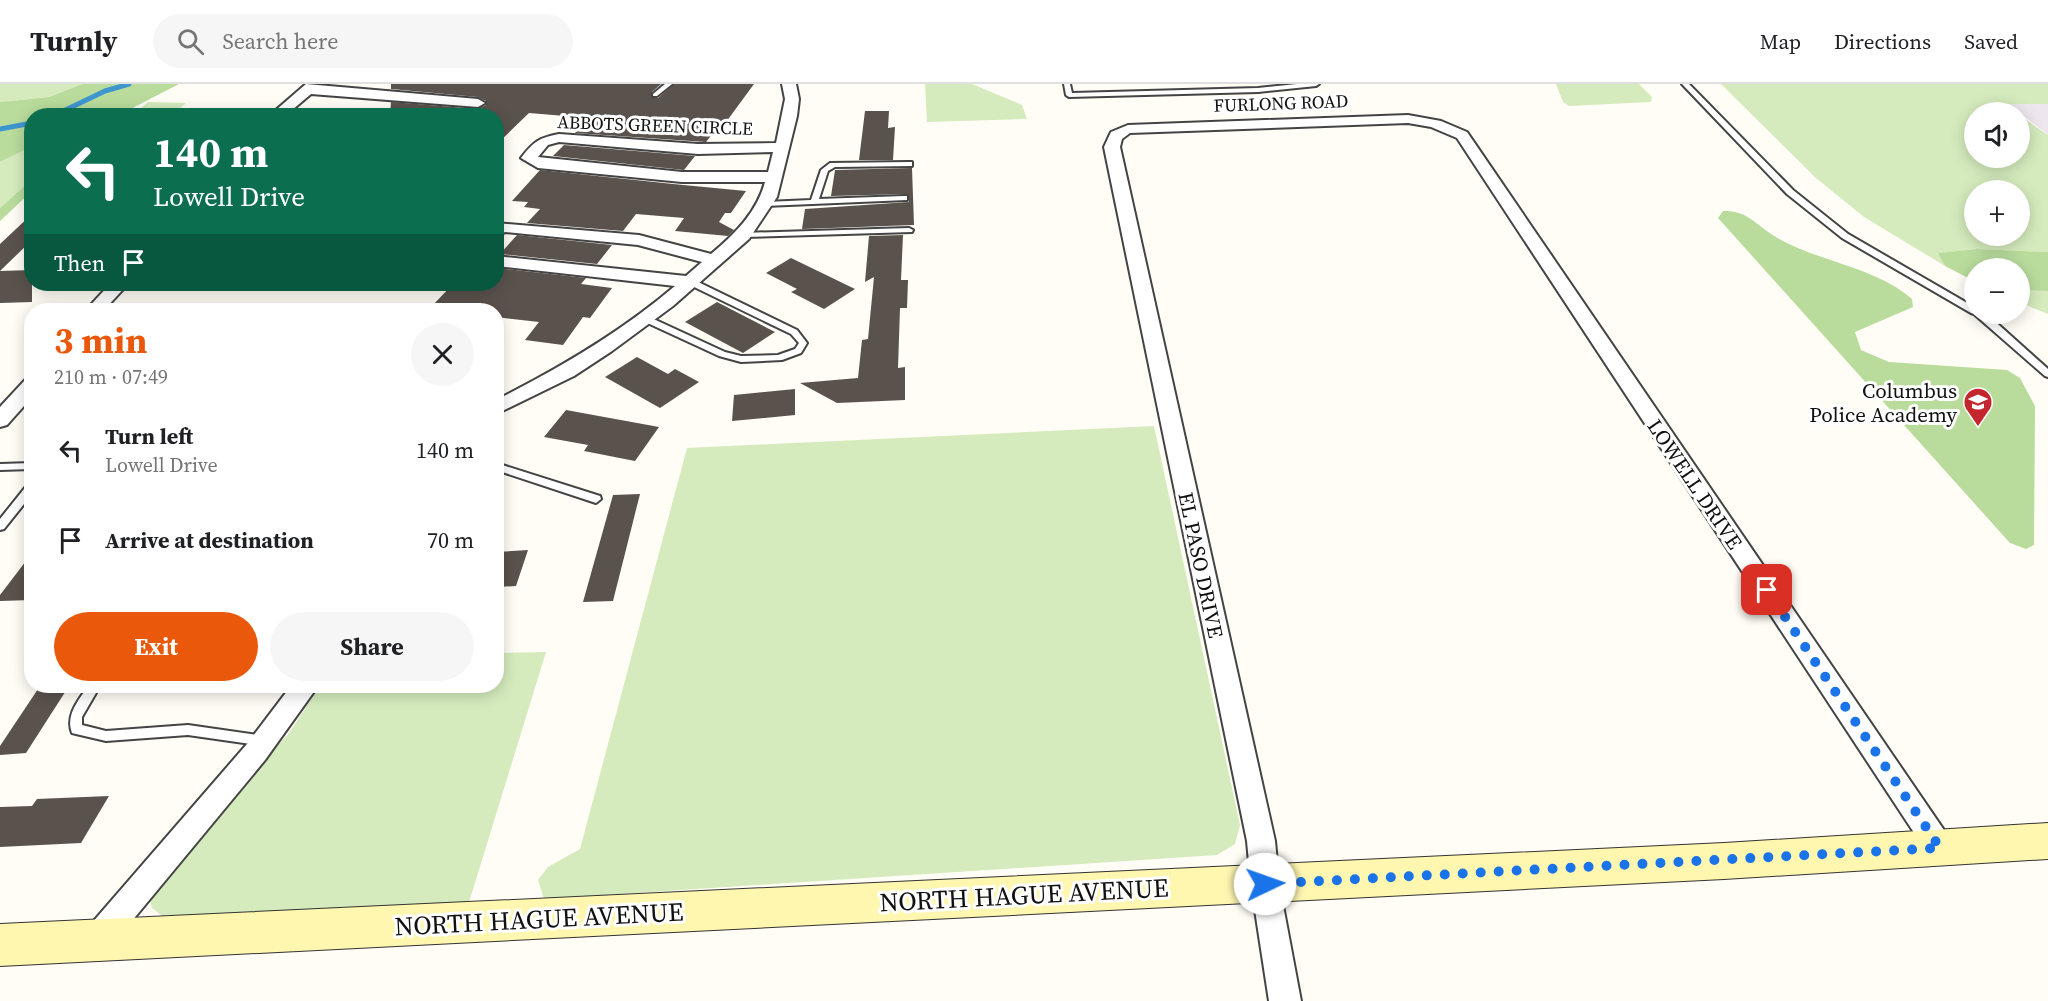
<!DOCTYPE html>
<meta charset="utf-8">
<style>
body{margin:0;font-family:"Source Serif 4",serif;background:#f6f6f6;color:#202124;height:100vh;display:flex;flex-direction:column;font-size:22px;white-space:nowrap}
*{box-sizing:border-box;margin:0}
p{font-size:20px;color:#757577}
.icon{flex:none;width:33px;height:33px;fill:none;stroke:currentColor;stroke-width:2;stroke-linecap:round;stroke-linejoin:round}
.map{position:relative;flex:1;overflow:hidden}
.details{position:absolute;left:24px;top:219px;width:480px;height:390px;display:flex;flex-direction:column;background:#fff;border-radius:24px;box-shadow:0 3px 15px #0003}
.details>*{flex:none}
.guide{position:absolute;left:24px;top:24px;width:480px;height:183px;border-radius:24px;box-shadow:0 3px 15px #0003;background:#0b6e4f;color:#fff;overflow:hidden}
.buttons{position:absolute;left:1964px;top:18px;display:grid;gap:12px}
.buttons a{display:grid;place-items:center;width:66px;height:66px;border-radius:50%;background:#fff;box-shadow:0 3px 15px #0003;font-size:30px}
.pin{position:absolute;display:grid;place-items:center;width:51px;height:51px;color:#fff;margin:-26px;border-radius:12px;box-shadow:0 3px 9px #0006}
.me{position:absolute;width:66px;margin:-33px;rotate:87deg;stroke-linejoin:round;filter:drop-shadow(0 0 4px #0008)}
.turn{display:flex;align-items:center;gap:21px;height:126px;padding:0 30px;font-size:27px}
.turn .icon{width:78px;height:78px;stroke-width:2.5}
.turn b{display:block;font-size:42px;line-height:51px}
.then{display:flex;align-items:center;height:57px;padding:0 30px;background:#0003;gap:12px;font-size:22px}
.round{display:grid;place-items:center;flex:none;width:63px;height:63px;border-radius:32px;background:#f6f6f6}
.head{display:flex;align-items:center;justify-content:space-between;height:102px;padding:0 30px}
h1{font-size:36px;font-weight:700;line-height:45px;color:#ea580c}
.primary-button{display:flex;gap:12px;margin-top:auto;padding:12px 30px}
.primary-button a{flex:1;height:69px;border-radius:36px;background:#ea580c;color:#fff;font-size:24px;font-weight:700;line-height:69px;text-align:center}
.primary-button a+a{background:#f6f6f6;color:#202124}
ul{padding:0;list-style:none}
li{display:flex;align-items:center;gap:18px;height:90px;padding:0 30px}
li div{flex:1}
li b{display:block;font-size:22px}
li em{font-style:normal}
header{display:flex;align-items:center;gap:36px;box-sizing:border-box;height:84px;padding:0 30px;background:#fff;border-bottom:2px solid #e0e0e0}
header strong{font-size:28px}
nav{display:flex;gap:33px;margin-inline-start:auto;font-size:21px}
.search{width:420px;height:54px;background:#f6f6f6;display:flex;align-items:center;gap:15px;box-sizing:border-box;padding:0 21px;border-radius:33px;color:#757577;font-size:22px}
.map>svg:first-child{display:block}
.industrial{fill:#eee6ef}
.green{fill:#d5ebbd;fill-rule:evenodd}
.forest{fill:#b9dc9c}
.lines{fill:none;stroke-linecap:round;stroke-linejoin:round}
.stream{stroke:#3f96cf;stroke-width:5}
.building{fill:#5a524d}
.service-casing{stroke:#444;stroke-width:4}
.minor-casing{stroke:#444;stroke-width:4}
.secondary-casing{stroke:#333;stroke-width:2}
.service{fill:#fff;fill-rule:evenodd}
.minor{fill:#fff;fill-rule:evenodd}
.secondary{fill:#fff6b0;fill-rule:evenodd}
.route{stroke:#1a73e8;stroke-width:10;stroke-dasharray:0 18}
.labels{text-anchor:middle;dominant-baseline:central;stroke-width:6;stroke-linejoin:round;paint-order:stroke}
.far-street-label{font-size:18px;fill:#111;stroke:#fff}
.poi-label{font-size:21px;fill:#111;stroke:#fff;text-anchor:end}
.street-label{font-size:21px;fill:#111;stroke:#fff}
.near-street-label{font-size:26px;fill:#111;stroke:#fff}
</style>
<header>
<strong>Turnly</strong>
<div class="search"><svg class="icon" aria-label="search" viewBox="0 0 24 24"><circle cx="10" cy="10" r="6"/><path d="M15 15l6 6"/></svg>Search here</div>
<nav><a>Map</a><a>Directions</a><a>Saved</a></nav>
</header>
<div class="map">
<svg width="2048" height="917" viewBox="0 0 2048 917">
<rect width="100%" height="100%" fill="#fffdf5"/>
<!-- industrial -->
<polygon class="industrial" points="2004,20 2048,20 2048,51 2019,28"/>
<!-- green -->
<g class="green">
<polygon points="0,0 82,0 49,13 0,18"/>
<polygon points="925,0 972,0 1022,21 1027,35 927,38"/>
<polygon points="1556,0 1639,0 1652,13 1651,18 1569,22 1563,18"/>
<path d="M1721,0H2048V20H2005L2016,28H1974V74H2019V31L2048,51V168L1977,165L1939,169L1945,182L1864,133L1816,94ZM1974,106H2019V152H1974Z"/>
<polygon points="148,18 186,19 173,30 134,30"/>
<polygon points="31,63 31,96 0,124 0,78"/>
<polygon points="2019,206 2048,207 2048,230 2019,218"/>
<polygon points="1154,342 1240,741 1235,760 1217,771 544,815 538,796 548,783 580,765 687,364"/>
<polygon points="546,568 469,818 162,832 152,824 148,810 158,794 289,649 320,602 496,602 497,569"/>
</g>
<!-- forest -->
<g class="forest">
<polygon points="82,0 179,0 119,31 32,32 31,63 0,78 0,18 49,13"/>
<polygon points="31,96 31,108 0,137 0,124"/>
<path d="M1723,127C1747,127 1752,137 1771,150C1814,178 1873,181 1912,215L1913,223L1855,248L1861,266L1889,278L2007,286L2020,294L2035,322L2034,461L2026,465L2010,459L1718,134Z"/>
<polygon points="1977,165 2048,168 2048,207 2019,206 2019,184 1974,184 1974,197 1945,182 1938,169"/>
</g>
<g class="lines">
<!-- stream -->
<g class="stream">
<polyline points="53,32 105,7 129,0"/>
<polyline points="0,45 32,39"/>
</g>
</g>
<!-- building -->
<g class="building">
<polygon points="391,0 661,0 652,8 653,14 658,14 674,0 754,0 718,49 713,49 706,58 575,49 589,34 529,29 496,61 496,32 390,32 391,18 478,25 486,21 486,17 478,13 391,5"/>
<polygon points="865,27 889,27 888,44 895,43 893,76 859,76"/>
<polygon points="564,61 695,72 684,86 553,72"/>
<polygon points="912,84 914,141 802,145 805,125 909,118 907,110 831,112 835,86"/>
<polygon points="540,86 673,100 746,107 731,129 725,129 719,138 734,146 728,152 675,147 684,134 636,130 623,147 527,139 540,125 524,123 528,118 512,117"/>
<polygon points="32,130 32,156 0,187 32,186 32,218 0,219 0,160"/>
<polygon points="517,151 612,161 597,180 500,170"/>
<polygon points="903,151 901,196 908,196 907,224 900,224 898,284 905,283 905,316 837,319 800,299 858,294 862,256 868,255 874,193 865,198 869,152"/>
<polygon points="791,174 855,205 824,225 791,208 797,205 766,189"/>
<polygon points="496,184 586,194 581,200 612,204 590,234 583,233 563,261 525,256 539,238 496,233 496,226 433,221 453,200 496,200"/>
<polygon points="717,218 775,248 743,269 685,238"/>
<polygon points="637,273 668,290 675,285 699,298 660,324 605,293"/>
<polygon points="795,305 795,331 732,337 734,311"/>
<polygon points="566,326 659,343 635,377 584,367 588,361 544,353"/>
<polygon points="640,410 613,517 583,518 613,411"/>
<polygon points="528,466 516,502 496,503 496,468"/>
<polygon points="32,469 32,516 0,517 0,511"/>
<polygon points="40,602 69,602 26,669 0,671 0,662"/>
<polygon points="109,712 81,759 0,763 0,723 32,722 37,715"/>
</g>
<g class="lines">
<!-- service casing -->
<g class="service-casing">
<g id="service">
<polygon points="665,0 672,0 657,12 653,12 653,10"/>
<polygon points="1064,0 1070,0 1072,9 1258,4 1297,0 1319,0 1316,2 1258,8 1069,13 1066,11"/>
<polygon points="1682,0 1689,0 1793,106 1848,150 1974,223 1974,230 1983,230 1990,233 2048,285 2048,293 2045,292 1974,230 1971,229 1842,154 1787,110"/>
<polygon points="909,78 912,78 912,82 835,83 828,87 819,115 904,112 907,112 907,116 765,122 761,120 765,118 811,116 821,86 830,79"/>
<polygon points="909,144 913,146 912,148 743,153 739,151 743,149"/>
<polygon points="688,196 694,196 797,246 807,259 801,269 782,276 741,278 719,272 641,236 641,232 647,232 725,268 741,272 778,271 795,265 799,259 791,250 688,200"/>
<polygon points="32,379 32,385 0,386 0,380"/>
<polygon points="496,379 600,412 601,415 596,419 496,386"/>
<polygon points="32,399 32,410 4,445 0,446 0,435 28,400"/>
<path d="M88,602H100L82,633V641L106,647L188,641L264,652L268,653L270,657L268,661L264,662L188,651L106,657L76,650L72,649C65,631 79,616 88,602Z"/>
</g>
</g>
<!-- minor casing -->
<g class="minor-casing">
<g id="minor">
<polygon points="306,0 478,15 485,19 478,23 311,10 285,32 269,32"/>
<path d="M782,0H796L799,15L797,32L777,113L749,155L673,222L612,267L574,292L496,330V316C560,284 621,248 675,202L496,182V172L686,192L702,178L638,161L505,148L496,153V139L639,151L711,170C735,150 757,128 765,98H682L538,84L521,74C534,57 539,54 559,50L698,60L776,59L785,15ZM559,58L698,70L773,68L768,88H682L538,73L548,61Z"/>
<polygon points="1408,31 1441,37 1467,48 1950,755 1954,764 1950,773 1940,777 1930,773 1457,54 1431,43 1408,39 1130,49 1122,55 1120,63 1275,757 1279,800 1301,917 1269,917 1251,800 1247,757 1104,63 1111,48 1128,41"/>
<polygon points="110,200 128,200 104,226 86,226"/>
<polygon points="32,294 32,313 7,341 0,343 0,323 25,296"/>
<polygon points="291,602 318,602 265,676 107,867 96,872 85,867 81,857 85,847 247,660"/>
</g>
</g>
<!-- secondary casing -->
<g class="secondary-casing">
<polygon id="secondary" points="2048,739 2048,775 1724,795 0,882 0,840 1724,759"/>
</g>
<!-- service -->
<use href="#service" class="service"/>
<!-- minor -->
<use href="#minor" class="minor"/>
<!-- secondary -->
<use href="#secondary" class="secondary"/>
</g>
<g class="lines">
<!-- route -->
<polyline class="route" points="1265,800 1940,764 1767,506"/>
</g>
<!-- icons -->
<defs>
<g id="school-pin" transform="scale(1.5)"><path d="M0 17L-7.5 6A9.5 9.5 0 1 1 7.5 6Z" fill="#c4262e" stroke="#fff"/><path d="M0-5L7-2L0 1L-7-2ZM-4 1L0 2.5L4 1V4Q0 6-4 4Z" fill="#fff"/></g>
</defs>
<g fill-rule="evenodd">
<use href="#school-pin" x="1978" y="318"/>
</g>
<g class="labels">
<!-- far-street labels -->
<g class="far-street-label">
<text transform="translate(1281 19) rotate(-2)">FURLONG ROAD</text>
<text transform="translate(655 41) rotate(2)">ABBOTS GREEN CIRCLE</text>
</g>
<!-- poi labels -->
<g class="poi-label">
<text x="1957" y="306">Columbus<tspan x="1957" dy="24">Police Academy</tspan></text>
</g>
<!-- street labels -->
<g class="street-label">
<text transform="translate(1695 400) rotate(56)">LOWELL DRIVE</text>
<text transform="translate(1201 481) rotate(78)">EL PASO DRIVE</text>
</g>
<!-- near-street labels -->
<g class="near-street-label">
<text transform="translate(1024 811) rotate(-3)">NORTH HAGUE AVENUE</text>
<text transform="translate(539 835) rotate(-3)">NORTH HAGUE AVENUE</text>
</g>
</g>
</svg>
<div class="buttons">
<a><svg class="icon" aria-label="sound" viewBox="0 0 24 24"><path d="M4 9h4l5-4v14l-5-4H4zM17 9q2 3 0 6"/></svg></a>
<a>+</a>
<a>−</a>
</div>
<div class="pin" style="left:1767px;top:506px;background:#d93025"><svg class="icon" aria-label="arrive" viewBox="0 0 24 24"><path d="M6 21V4h12l-3 4 3 4H6"/></svg></div>
<svg class="me" style="left:1265px;top:800px" viewBox="-20 -20 40 40"><circle r="19" fill="#fff"/><path d="M0-13L10 11 0 6-10 11z" fill="#1a73e8"/></svg>
<div class="guide">
<div class="turn"><svg class="icon" aria-label="left" viewBox="0 0 24 24"><path d="M17 20v-9H6M10 6l-5 5 5 5"/></svg><div><b>140 m</b>Lowell Drive</div></div>
<div class="then">Then<svg class="icon" aria-label="arrive" viewBox="0 0 24 24"><path d="M6 21V4h12l-3 4 3 4H6"/></svg></div>
</div>
<section class="details">
<div class="head"><div><h1>3 min</h1><p>210 m · 07:49</p></div><a class="round"><svg class="icon" aria-label="close" viewBox="0 0 24 24"><path d="M6 6l12 12M18 6L6 18"/></svg></a></div>
<ul>
<li><svg class="icon" aria-label="left" viewBox="0 0 24 24"><path d="M17 20v-9H6M10 6l-5 5 5 5"/></svg><div><b>Turn left</b><p>Lowell Drive</p></div><em>140 m</em></li>
<li><svg class="icon" aria-label="arrive" viewBox="0 0 24 24"><path d="M6 21V4h12l-3 4 3 4H6"/></svg><div><b>Arrive at destination</b></div><em>70 m</em></li>
</ul>
<div class="primary-button"><a>Exit</a><a>Share</a></div>
</section>
</div>
